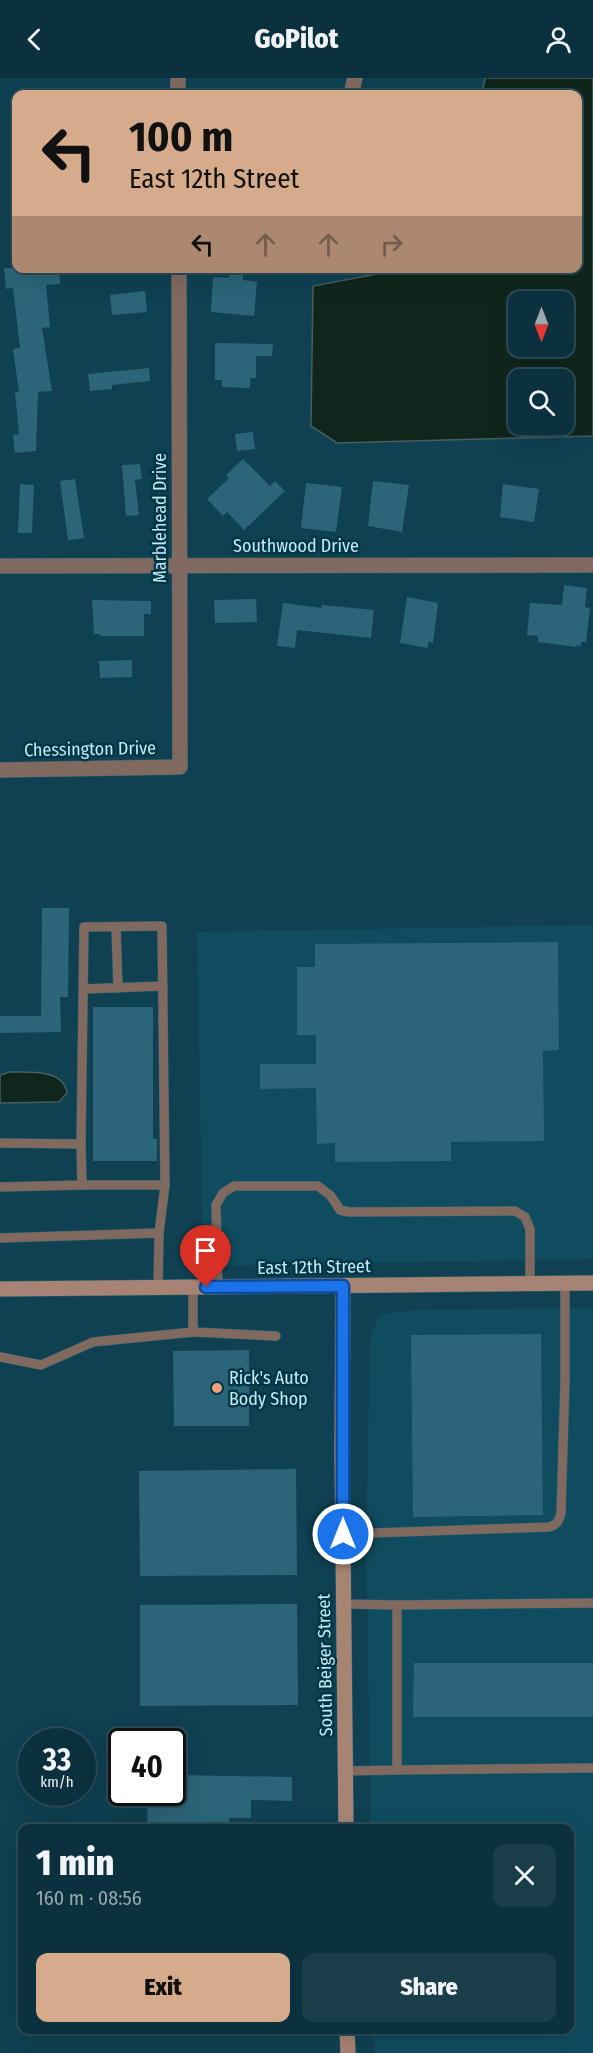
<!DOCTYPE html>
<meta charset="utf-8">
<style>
body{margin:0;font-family:"Fira Sans Condensed",sans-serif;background:#193d49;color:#f1f3f6;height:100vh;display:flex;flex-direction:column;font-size:22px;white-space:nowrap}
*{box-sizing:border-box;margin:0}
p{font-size:20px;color:#9aa9b0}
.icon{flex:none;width:33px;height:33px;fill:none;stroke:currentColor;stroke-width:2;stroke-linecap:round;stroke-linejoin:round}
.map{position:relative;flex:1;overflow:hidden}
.panel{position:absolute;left:18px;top:1746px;width:556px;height:210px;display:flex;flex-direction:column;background:#0b313e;border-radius:12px;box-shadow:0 6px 24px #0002,0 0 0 2px #2b4c58}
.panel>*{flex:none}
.top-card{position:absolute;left:12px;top:12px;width:570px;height:183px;border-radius:12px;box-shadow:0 6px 24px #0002,0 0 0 2px #2b4c58;background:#d6ab8b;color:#111;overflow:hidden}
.needle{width:39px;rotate:180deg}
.fabs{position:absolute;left:508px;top:213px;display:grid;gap:12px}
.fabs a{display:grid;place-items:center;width:66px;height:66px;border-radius:12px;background:#0b313e;box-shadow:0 6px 24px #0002,0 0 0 2px #2b4c58;font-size:30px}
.speed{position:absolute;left:18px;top:1650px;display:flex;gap:12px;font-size:30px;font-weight:700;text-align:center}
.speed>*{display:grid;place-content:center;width:78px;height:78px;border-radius:50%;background:#0b313e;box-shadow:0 6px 24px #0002,0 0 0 2px #2b4c58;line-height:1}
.speed small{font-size:15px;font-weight:400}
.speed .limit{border:3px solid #111;border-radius:9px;background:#fff;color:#111}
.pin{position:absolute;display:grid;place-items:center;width:51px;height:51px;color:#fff;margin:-62px -26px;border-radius:50% 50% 50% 0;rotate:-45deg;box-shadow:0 0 6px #0007}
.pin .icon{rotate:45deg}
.me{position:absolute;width:66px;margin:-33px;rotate:0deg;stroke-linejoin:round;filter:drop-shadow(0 0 4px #0008)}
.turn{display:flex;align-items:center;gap:21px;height:126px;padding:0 18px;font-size:27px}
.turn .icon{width:78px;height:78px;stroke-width:2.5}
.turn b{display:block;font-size:42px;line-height:51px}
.lanes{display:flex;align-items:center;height:57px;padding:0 18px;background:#0003;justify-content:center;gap:30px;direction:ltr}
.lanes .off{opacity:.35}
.round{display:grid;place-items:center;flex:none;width:63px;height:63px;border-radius:12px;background:#193d49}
.headline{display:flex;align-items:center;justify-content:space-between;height:102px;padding:0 18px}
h1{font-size:36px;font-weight:800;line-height:45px}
.action{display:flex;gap:12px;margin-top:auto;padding:12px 18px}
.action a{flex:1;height:69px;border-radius:12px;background:#d6ab8b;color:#111;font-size:24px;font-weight:800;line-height:69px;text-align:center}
.action a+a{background:#193d49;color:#f1f3f6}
header{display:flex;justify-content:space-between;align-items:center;height:78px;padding:0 18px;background:#0b313e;font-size:27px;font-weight:800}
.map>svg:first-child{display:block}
.built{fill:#0f4c5f}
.water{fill:#10261d;stroke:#47605d;stroke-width:1.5;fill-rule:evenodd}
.building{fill:#2c6579}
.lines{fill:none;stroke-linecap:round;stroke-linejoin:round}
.lane-casing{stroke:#305f6f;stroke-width:10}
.street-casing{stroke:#305f6f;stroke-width:16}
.secondary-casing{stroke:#305f6f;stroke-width:16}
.lane{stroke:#806a60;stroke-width:9}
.street{stroke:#806a60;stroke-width:15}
.secondary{stroke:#a78374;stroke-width:15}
.route-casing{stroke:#114b97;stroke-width:15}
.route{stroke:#1a73e8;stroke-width:10}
.poi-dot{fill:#f2a17e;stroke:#013747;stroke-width:2}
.labels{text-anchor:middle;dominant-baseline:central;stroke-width:5;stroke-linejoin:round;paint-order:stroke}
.street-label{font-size:18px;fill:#c8e7f3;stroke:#013747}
.poi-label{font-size:18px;fill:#c8e7f3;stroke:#013747;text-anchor:start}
</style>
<header><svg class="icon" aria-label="back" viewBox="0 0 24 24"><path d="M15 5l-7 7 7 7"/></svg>GoPilot<svg class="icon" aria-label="person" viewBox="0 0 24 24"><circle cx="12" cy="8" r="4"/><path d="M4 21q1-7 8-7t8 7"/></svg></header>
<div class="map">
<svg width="593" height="1975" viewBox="0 0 593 1975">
<rect width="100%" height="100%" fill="#0f4152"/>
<!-- built -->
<g class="built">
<polygon points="593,847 593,1181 203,1188 197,854"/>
<polygon points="593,1230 593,1975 374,1975 374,1952 570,1952 570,1750 371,1750 366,1464 370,1260 380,1236 418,1232"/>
</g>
<!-- water -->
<g class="water">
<path d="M485,0H593V358L337,365L311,348L313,208L403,191L578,190V16H482ZM519,224H564V268H519ZM519,302H564V346H519Z"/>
<path d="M10,994C29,994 64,991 67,1015L59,1024L0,1025V997Z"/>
</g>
<!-- building -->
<g class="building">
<polygon points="4,190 59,190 60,206 46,207 50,249 42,250 52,313 38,314 36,373 15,375 13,357 19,356 15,314 19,314 13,271 20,270 13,210 6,211"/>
<polygon points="229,193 243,194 243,202 257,204 254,238 211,234 213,199 229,200"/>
<polygon points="145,213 147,234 112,237 110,217"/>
<polygon points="215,265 273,266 272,278 256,278 256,300 250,300 250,310 222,309 222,302 215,302"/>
<polygon points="149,290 150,303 112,307 112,311 90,313 88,296"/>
<polygon points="253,354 255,371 237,373 235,356"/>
<polygon points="243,381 270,408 275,403 285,413 244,452 227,434 223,438 207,421 229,400 226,397"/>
<polygon points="140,386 142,401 135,402 139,437 126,438 122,387"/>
<polygon points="75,401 84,460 68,462 60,403"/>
<polygon points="373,403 409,407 402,454 368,448"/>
<polygon points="306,405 342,409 336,454 301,450"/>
<polygon points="20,406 34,407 32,455 18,455"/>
<polygon points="503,406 539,411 534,444 500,439"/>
<polygon points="564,507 587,510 585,529 590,530 586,564 581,564 581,568 576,567 576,569 538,564 538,558 527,557 530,525 562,527"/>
<polygon points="407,519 438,525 433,565 428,564 428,570 400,565"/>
<polygon points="256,521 257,544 215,545 214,522"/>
<polygon points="92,522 151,523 151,536 144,536 144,558 100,558 100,556 94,556"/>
<polygon points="283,525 321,530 322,527 374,532 371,560 297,552 295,570 277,568"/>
<polygon points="132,582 132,599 100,600 99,583"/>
<polygon points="42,830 69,830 68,919 60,919 61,954 0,955 0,938 41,938"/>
<polygon points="558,864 559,972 543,973 544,1063 451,1064 451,1083 335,1084 335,1065 317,1066 316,1010 260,1011 260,986 316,986 316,957 297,957 297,889 315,889 315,866"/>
<polygon points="93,929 153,929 153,1061 157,1061 157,1083 93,1083"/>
<polygon points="541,1256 543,1437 413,1439 411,1257"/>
<polygon points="249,1272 249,1348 174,1348 173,1273"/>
<polygon points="296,1391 297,1497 140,1498 139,1393"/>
<polygon points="297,1526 298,1627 140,1628 140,1527"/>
<polygon points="414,1585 593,1585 593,1639 413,1639"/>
<polygon points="172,1697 292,1699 292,1723 251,1722 251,1740 229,1740 229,1750 147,1750 148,1714 172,1714"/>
</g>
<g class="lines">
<!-- lane casing -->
<g class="lane-casing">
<g id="lane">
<polyline points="116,849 118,910"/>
<polyline points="84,911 163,908"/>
<polyline points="0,1065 81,1066 82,1107 0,1109"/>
<polyline points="81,1066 84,849 162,848 165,1107"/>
<polyline points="82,1107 165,1107 159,1155"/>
<polyline points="0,1160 159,1155 158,1210"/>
<polyline points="218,1209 216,1127 223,1115 234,1108 318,1108 331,1118 340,1132 349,1134 515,1133 525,1139 530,1151 530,1206"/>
<polyline points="193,1210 193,1254 276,1258"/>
<polyline points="0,1279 41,1287 93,1264 193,1254"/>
<path d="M343,1456L549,1449C557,1447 559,1443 561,1435L565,1302V1205"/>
<polyline points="344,1526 397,1527 397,1692 345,1693"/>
<polyline points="397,1527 593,1525"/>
<polyline points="397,1692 593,1690"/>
</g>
</g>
<!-- street casing -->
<g class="street-casing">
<g id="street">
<polyline points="178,0 178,16"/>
<polyline points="351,16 355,0"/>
<polyline points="0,488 593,487"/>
<polyline points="0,692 180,689 179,190"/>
</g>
</g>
<!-- secondary casing -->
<g class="secondary-casing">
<g id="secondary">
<polyline points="343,1208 342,1375 346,1750"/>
<polyline points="0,1211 593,1205"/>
<polyline points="347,1952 348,1975"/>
</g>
</g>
<!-- lane -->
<use href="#lane" class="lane"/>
<!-- street -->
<use href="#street" class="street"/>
<!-- secondary -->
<use href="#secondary" class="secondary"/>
</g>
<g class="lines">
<!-- route casing -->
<g class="route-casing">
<polyline id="route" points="206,1209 343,1208 343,1456"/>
</g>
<!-- route -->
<use href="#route" class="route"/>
</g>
<!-- markers -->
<circle class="poi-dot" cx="217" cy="1310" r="6"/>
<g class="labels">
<!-- street labels -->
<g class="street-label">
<text transform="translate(160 440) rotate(-90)">Marblehead Drive</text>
<text x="296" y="468">Southwood Drive</text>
<text transform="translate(90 671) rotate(-1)">Chessington Drive</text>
<text transform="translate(314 1189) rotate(-1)">East 12th Street</text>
<text transform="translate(325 1587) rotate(-91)">South Beiger Street</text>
</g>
<!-- poi labels -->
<g class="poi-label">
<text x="229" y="1300">Rick's Auto<tspan x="229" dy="21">Body Shop</tspan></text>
</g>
</g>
</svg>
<div class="fabs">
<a><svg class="needle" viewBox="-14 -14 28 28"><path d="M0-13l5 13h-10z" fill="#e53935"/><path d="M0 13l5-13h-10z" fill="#9aa9b0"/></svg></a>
<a><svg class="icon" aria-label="search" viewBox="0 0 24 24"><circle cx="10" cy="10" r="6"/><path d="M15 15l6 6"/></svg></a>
</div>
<div class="speed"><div>33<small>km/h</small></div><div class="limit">40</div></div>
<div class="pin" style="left:206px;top:1209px;background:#d93025"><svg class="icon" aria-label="arrive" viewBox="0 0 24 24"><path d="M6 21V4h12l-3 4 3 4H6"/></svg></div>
<svg class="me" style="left:343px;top:1456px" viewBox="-20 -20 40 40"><circle r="17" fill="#1a73e8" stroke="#fff" stroke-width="3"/><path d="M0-11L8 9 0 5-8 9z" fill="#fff"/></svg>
<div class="top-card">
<div class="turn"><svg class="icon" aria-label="left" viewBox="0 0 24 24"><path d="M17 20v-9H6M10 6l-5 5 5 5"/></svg><div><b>100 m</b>East 12th Street</div></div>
<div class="lanes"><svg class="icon" aria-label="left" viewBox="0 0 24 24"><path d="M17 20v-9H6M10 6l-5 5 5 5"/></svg><svg class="icon off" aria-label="ahead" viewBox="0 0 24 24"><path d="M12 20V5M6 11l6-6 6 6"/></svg><svg class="icon off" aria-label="ahead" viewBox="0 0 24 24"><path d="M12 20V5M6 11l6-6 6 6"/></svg><svg class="icon off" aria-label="right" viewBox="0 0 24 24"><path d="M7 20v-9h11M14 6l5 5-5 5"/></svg></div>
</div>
<section class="panel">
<div class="headline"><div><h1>1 min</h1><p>160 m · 08:56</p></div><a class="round"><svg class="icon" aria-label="close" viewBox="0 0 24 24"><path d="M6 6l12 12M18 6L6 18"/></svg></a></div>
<div class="action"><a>Exit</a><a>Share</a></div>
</section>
</div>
